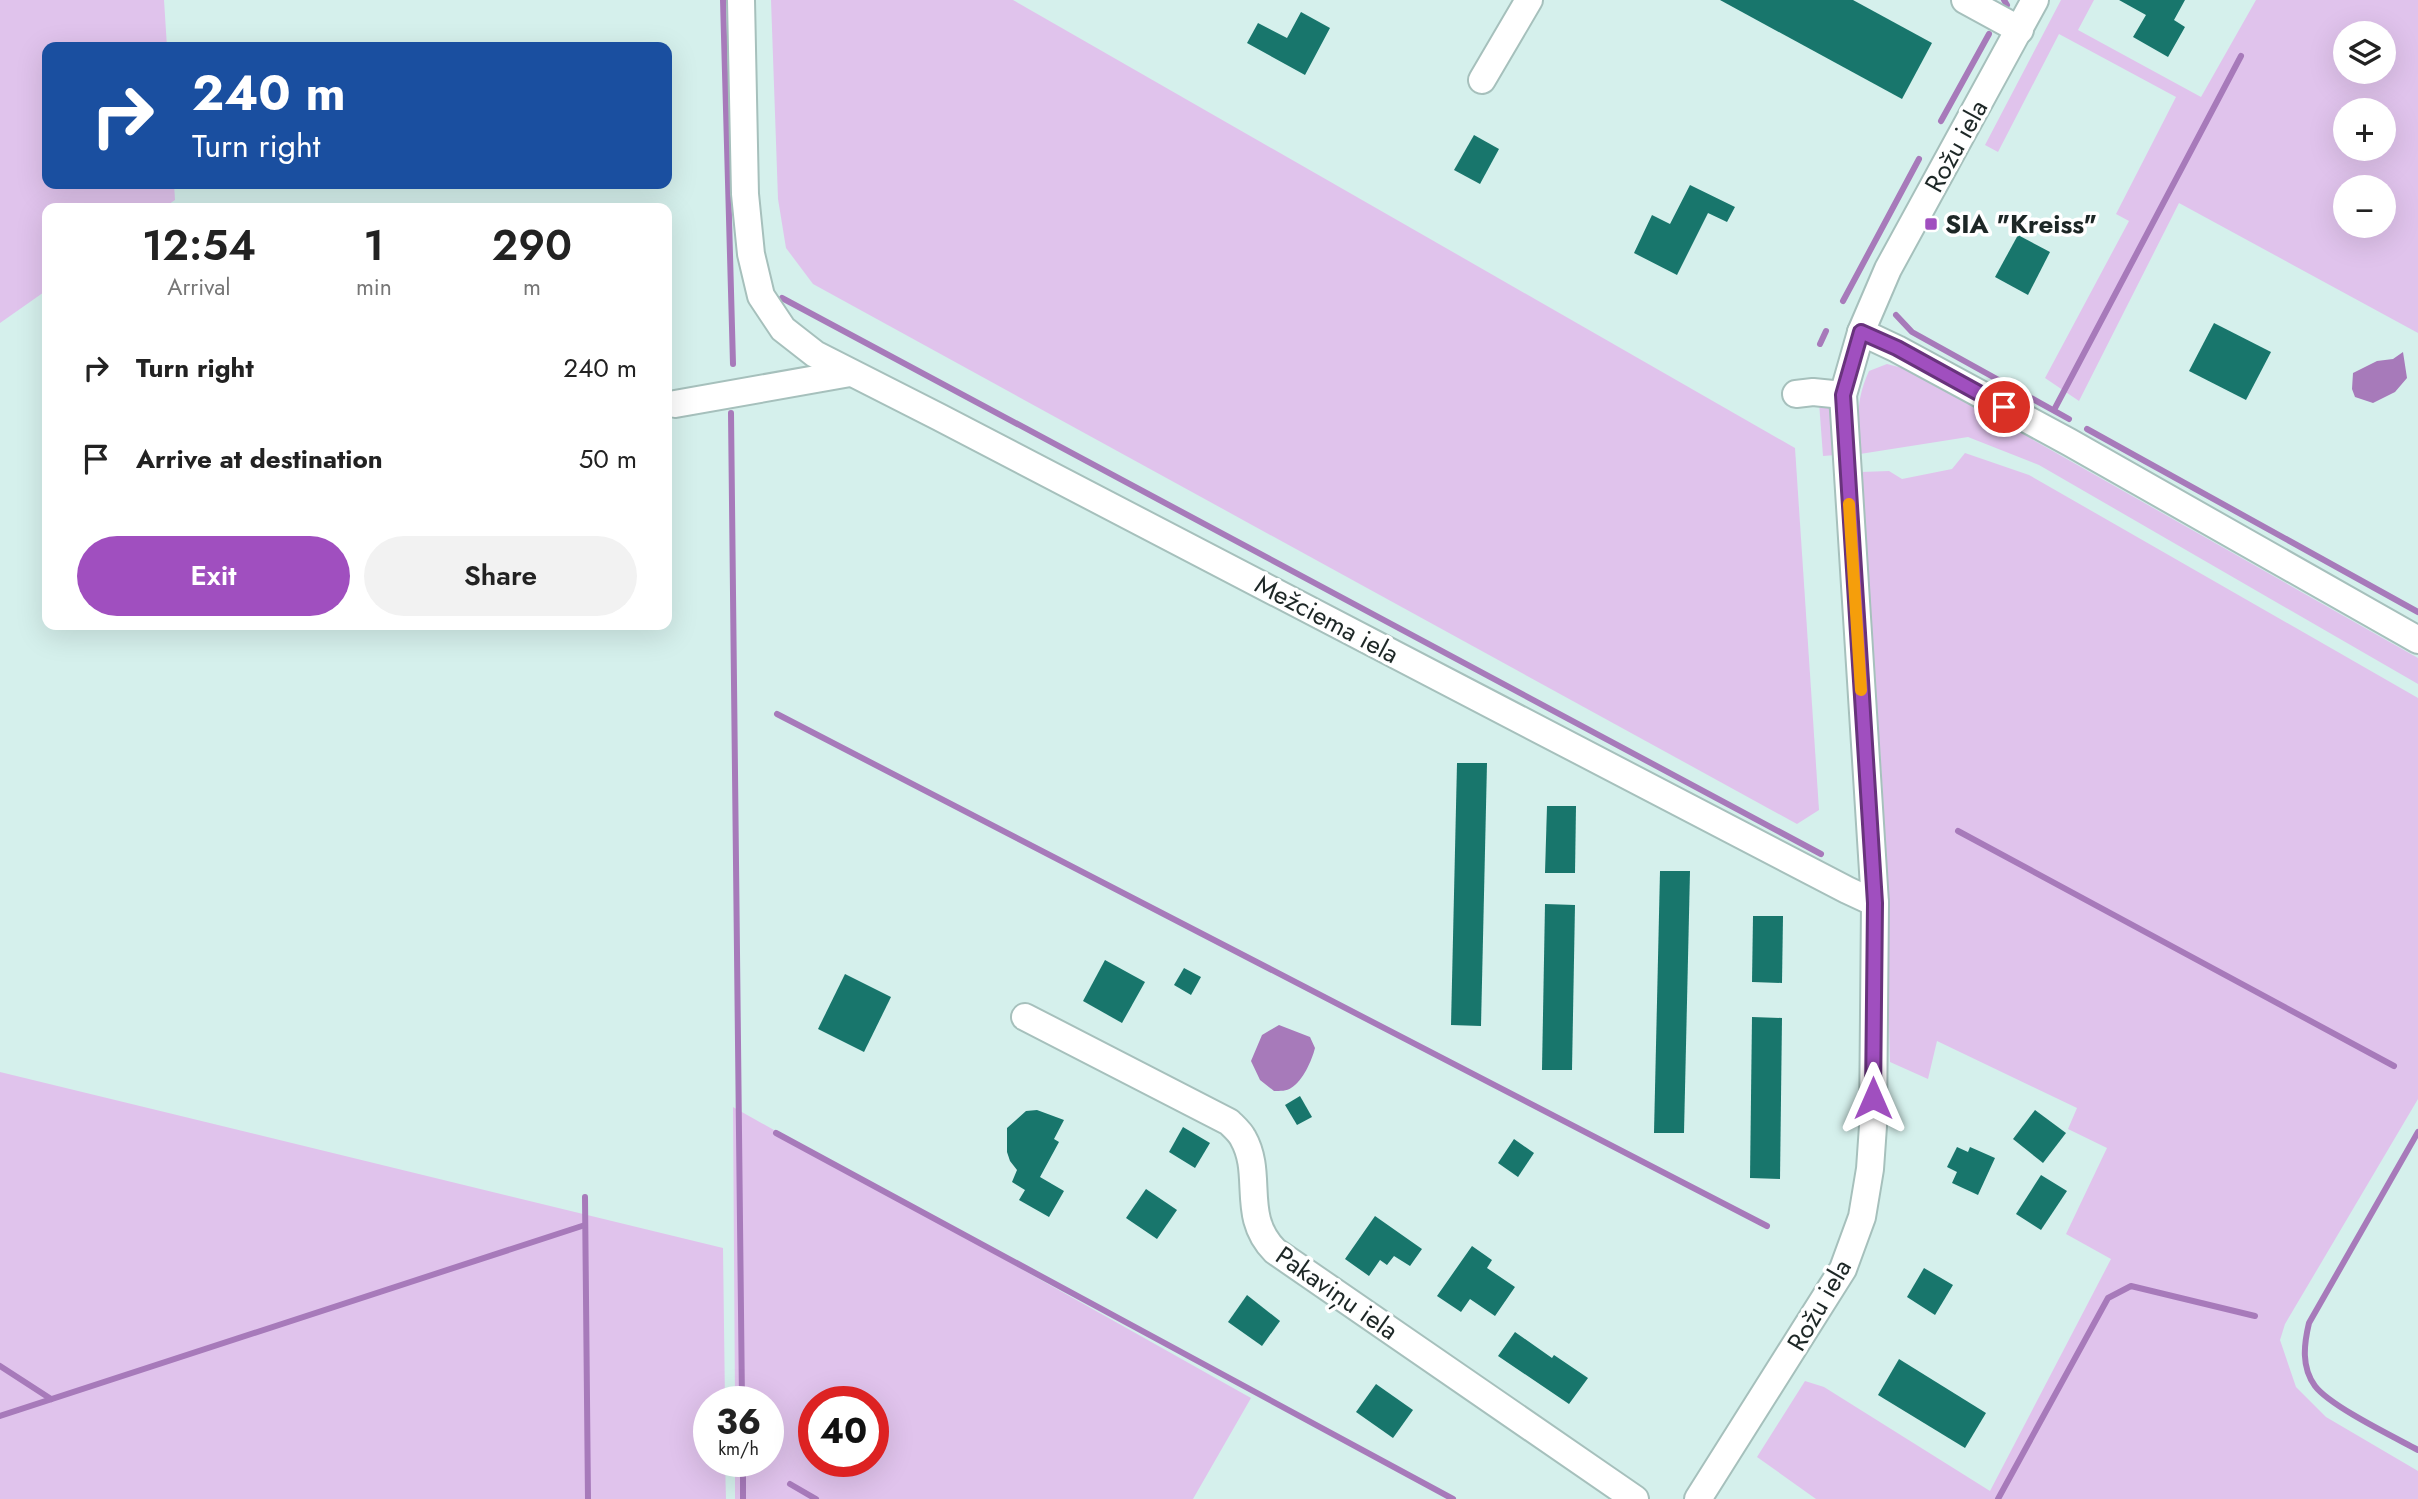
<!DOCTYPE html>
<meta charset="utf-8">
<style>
body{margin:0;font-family:Jost,sans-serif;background:#f2f2f2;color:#222;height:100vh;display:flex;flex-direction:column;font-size:26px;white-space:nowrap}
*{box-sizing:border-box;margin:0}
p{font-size:23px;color:#767676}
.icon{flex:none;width:38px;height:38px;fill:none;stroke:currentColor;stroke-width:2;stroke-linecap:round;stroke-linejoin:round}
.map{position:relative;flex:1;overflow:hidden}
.panel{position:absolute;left:42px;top:203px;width:630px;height:427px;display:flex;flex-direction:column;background:#fff;border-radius:14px;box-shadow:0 7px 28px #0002}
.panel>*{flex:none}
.top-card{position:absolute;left:42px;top:42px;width:630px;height:147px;border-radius:14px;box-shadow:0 7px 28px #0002;background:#1a4fa0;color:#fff;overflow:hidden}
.tools{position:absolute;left:2333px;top:21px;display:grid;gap:14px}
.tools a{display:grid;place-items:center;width:63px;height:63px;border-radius:50%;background:#fff;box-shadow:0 7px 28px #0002;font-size:35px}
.speed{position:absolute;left:693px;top:1386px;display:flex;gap:14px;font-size:35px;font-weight:700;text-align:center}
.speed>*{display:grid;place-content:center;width:91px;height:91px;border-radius:50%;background:#fff;box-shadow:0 7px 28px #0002;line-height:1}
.speed small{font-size:18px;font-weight:400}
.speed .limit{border:10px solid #d22;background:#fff;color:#111}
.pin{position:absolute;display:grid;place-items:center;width:60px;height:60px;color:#fff;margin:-30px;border:4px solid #fff;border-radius:50%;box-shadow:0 2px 7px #0007}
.me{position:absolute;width:77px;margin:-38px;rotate:0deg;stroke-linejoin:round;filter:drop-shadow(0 0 5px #0008)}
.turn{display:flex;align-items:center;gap:24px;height:147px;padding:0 35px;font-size:32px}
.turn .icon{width:91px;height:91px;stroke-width:2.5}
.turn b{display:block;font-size:49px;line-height:60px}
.eta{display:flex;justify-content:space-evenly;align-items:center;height:119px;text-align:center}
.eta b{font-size:42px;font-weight:600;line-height:49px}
.button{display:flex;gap:14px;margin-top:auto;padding:14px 35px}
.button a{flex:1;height:80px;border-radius:42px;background:#a04fbf;color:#fff;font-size:28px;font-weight:600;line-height:80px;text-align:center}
.button a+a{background:#f2f2f2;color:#222}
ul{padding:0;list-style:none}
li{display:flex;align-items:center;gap:21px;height:91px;padding:0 35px}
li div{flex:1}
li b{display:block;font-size:26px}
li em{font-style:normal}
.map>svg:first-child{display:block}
.green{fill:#e0c3ec;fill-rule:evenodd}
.water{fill:#a77aba}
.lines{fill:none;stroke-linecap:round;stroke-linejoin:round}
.stream{stroke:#a77aba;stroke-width:6}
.building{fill:#18766c}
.minor-casing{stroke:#a6c0bc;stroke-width:30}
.minor{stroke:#fff;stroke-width:26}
.route-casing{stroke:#68337c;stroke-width:18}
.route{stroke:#a04fbf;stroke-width:12}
.slow{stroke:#f59e0b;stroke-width:12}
.poi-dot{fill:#a04fbf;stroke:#fff;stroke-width:2.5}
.labels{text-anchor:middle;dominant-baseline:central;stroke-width:7;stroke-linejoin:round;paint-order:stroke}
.street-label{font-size:26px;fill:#1d2726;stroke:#fff}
.poi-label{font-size:26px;font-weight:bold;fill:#1d2726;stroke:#fff;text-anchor:start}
</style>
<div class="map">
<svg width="2418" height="1499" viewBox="0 0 2418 1499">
<rect width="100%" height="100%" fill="#d5f0ec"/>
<!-- green -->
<g class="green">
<polygon points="0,0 164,0 167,47 47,47 47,184 174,184 175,200 163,208 47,208 47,290 0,323"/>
<polygon points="771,0 1013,0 1795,448 1819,810 1797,824 813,284 786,248 778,199"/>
<path d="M2061,0H2094L2078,30L2201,97L2256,0H2418V333L2179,203L2079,401L2045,378L2129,221L2116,214L2176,97L2059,34L1998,152L1985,145ZM2384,33V72H2345V33ZM2384,110V149H2345V110ZM2384,187V226H2345V187Z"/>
<path d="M1887,364L1910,370L2418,658V684L2039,465L1968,437L1860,454C1858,421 1855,402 1869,371Z"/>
<polygon points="1819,402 1832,404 1836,455 1823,456"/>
<polygon points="1965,453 2029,475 2418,698 2418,1099 2285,1324 2280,1340 2296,1387 2326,1417 2418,1471 2418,1499 1816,1499 1757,1457 1805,1381 1824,1387 1990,1491 2111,1259 2066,1234 2107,1148 2068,1129 2077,1108 1937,1041 1928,1079 1890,1062 1883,795 1861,472 1889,471 1902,479 1952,469"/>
<polygon points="0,1072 723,1248 725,1402 709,1402 709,1461 725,1461 726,1499 0,1499"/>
<path d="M733,1107L1251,1398L1193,1499H735V1461H768V1402H735ZM814,1402H873V1461H814Z"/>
</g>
<!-- water -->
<g class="water">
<polygon points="2403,352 2407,378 2395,392 2373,403 2355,397 2352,389 2353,373 2377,361 2393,359"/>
<path d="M1279,1025L1310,1037L1315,1048C1312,1060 1303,1081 1291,1088C1287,1091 1280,1091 1274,1091L1260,1080L1251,1061L1262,1035Z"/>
</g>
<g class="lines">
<!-- stream -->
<g class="stream">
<polyline points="723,0 733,364"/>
<polyline points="2004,0 2007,5"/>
<polyline points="1941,121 1989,34"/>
<polyline points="782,298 1821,854"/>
<polyline points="1843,301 1919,159"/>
<polyline points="1896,315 1912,332 2069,419"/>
<polyline points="1820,344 1826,331"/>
<polyline points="2054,410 2241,56"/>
<polyline points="731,413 742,1402"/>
<polyline points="2087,429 2418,612"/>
<polyline points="777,714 1767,1226"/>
<polyline points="1958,831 2394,1066"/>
<path d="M2418,1132L2309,1323C2304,1344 2301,1367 2315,1386C2330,1406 2394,1437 2418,1450"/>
<polyline points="776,1133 1453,1499"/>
<polyline points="585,1197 588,1499"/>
<polyline points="0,1366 51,1399"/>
<polyline points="0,1416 585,1225"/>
<polyline points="743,1461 743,1499"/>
<polyline points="790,1484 816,1499"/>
<polyline points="1998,1499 2108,1298 2131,1286 2255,1316"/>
</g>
</g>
<!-- building -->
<g class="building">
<polygon points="1720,0 1853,0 1932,43 1902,99"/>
<polygon points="2119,0 2185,0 2174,20 2185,27 2168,57 2133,37 2146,15"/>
<polygon points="1301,12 1330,28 1305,75 1247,43 1258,23 1287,38"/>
<polygon points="1474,135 1499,149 1480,184 1454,170"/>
<polygon points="1690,185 1735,207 1727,222 1708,213 1677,275 1634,253 1652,215 1670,224"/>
<polygon points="2018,235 2050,252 2028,295 1995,277"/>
<polygon points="2214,323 2271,352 2246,400 2189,371"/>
<polygon points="1457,763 1487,763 1481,1026 1451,1025"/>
<polygon points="1547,806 1576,806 1575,873 1545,873"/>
<polygon points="1660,871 1690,871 1684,1133 1654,1133"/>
<polygon points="1545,904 1575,905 1572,1070 1542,1070"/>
<polygon points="1753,916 1783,916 1782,983 1752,982"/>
<polygon points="1105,960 1145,982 1122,1023 1083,1001"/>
<polygon points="1184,968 1201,977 1191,995 1174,985"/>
<polygon points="845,974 891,997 864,1052 818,1029"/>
<polygon points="1752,1017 1782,1018 1780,1179 1750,1178"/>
<polygon points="1300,1096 1312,1117 1297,1125 1285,1105"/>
<polygon points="1037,1110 1064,1120 1054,1139 1059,1142 1040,1177 1064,1191 1049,1217 1019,1200 1025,1190 1012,1182 1017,1170 1010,1161 1007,1152 1007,1128 1026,1111"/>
<polygon points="2035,1110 2066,1133 2043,1163 2013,1139"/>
<polygon points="1183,1127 1210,1143 1195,1168 1169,1152"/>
<polygon points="1514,1139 1534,1153 1518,1177 1498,1163"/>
<polygon points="1957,1147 1968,1152 1970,1147 1995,1158 1978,1195 1952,1183 1957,1172 1947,1167"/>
<polygon points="2041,1175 2067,1191 2041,1230 2016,1214"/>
<polygon points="1146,1189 1177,1210 1157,1239 1126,1218"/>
<polygon points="1375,1216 1422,1249 1410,1266 1394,1256 1387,1265 1380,1260 1369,1276 1345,1259"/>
<polygon points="1472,1246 1492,1260 1487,1268 1515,1287 1495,1316 1470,1299 1461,1312 1437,1296"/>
<polygon points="1924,1268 1953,1285 1935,1315 1907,1297"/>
<polygon points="1247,1295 1280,1321 1262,1346 1228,1322"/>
<polygon points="1515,1332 1552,1358 1554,1355 1588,1378 1569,1404 1498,1356"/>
<polygon points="1899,1359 1986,1413 1965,1448 1878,1395"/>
<polygon points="1376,1384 1413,1410 1393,1438 1356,1412"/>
</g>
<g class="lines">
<!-- minor casing -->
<g class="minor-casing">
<g id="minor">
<polyline points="741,0 745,194 751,254 761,296 783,329 815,354 939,417 1847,890 1875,903"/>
<polyline points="1965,0 2020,30"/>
<polyline points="1482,80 1529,0"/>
<polyline points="1861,332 1897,349 2069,442 2418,640"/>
<polyline points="1796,394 1813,392 1843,395"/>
<polyline points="675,404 850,373"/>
<path d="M1025,1017L1229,1122C1234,1127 1240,1132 1243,1138C1264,1175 1240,1216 1275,1251L1635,1499"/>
<polyline points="1698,1499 1843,1269 1862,1217 1870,1169 1873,1126 1875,903 1843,395 1861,332 1888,269 2035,0"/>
</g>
</g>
<!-- minor -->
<use href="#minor" class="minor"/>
</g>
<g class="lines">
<!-- route casing -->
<g class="route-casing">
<polyline id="route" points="1873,1098 1875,903 1843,395 1861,332 1897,348 2004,407"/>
</g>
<!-- route -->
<use href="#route" class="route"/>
<!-- slow -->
<polyline class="slow" points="1849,504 1861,690"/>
</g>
<!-- markers -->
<rect class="poi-dot" x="1924" y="217" width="14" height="14" rx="3.5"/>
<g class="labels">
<!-- street labels -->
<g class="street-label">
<text transform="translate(1956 146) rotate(-61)">Rožu iela</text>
<text transform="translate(1327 619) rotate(28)">Mežciema iela</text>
<text transform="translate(1337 1293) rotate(35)">Pakaviņu iela</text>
<text transform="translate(1819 1305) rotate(-60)">Rožu iela</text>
</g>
<!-- poi labels -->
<g class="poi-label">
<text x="1945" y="224">SIA "Kreiss"</text>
</g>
</g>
</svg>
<div class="tools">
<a><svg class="icon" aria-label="layers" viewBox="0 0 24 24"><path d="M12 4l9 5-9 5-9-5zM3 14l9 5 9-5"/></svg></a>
<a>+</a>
<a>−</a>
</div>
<div class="speed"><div>36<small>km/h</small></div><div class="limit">40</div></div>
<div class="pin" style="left:2004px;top:407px;background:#d93025"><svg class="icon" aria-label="arrive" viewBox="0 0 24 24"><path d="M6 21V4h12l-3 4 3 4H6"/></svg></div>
<svg class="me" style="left:1873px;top:1098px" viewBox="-20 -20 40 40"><path d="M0-17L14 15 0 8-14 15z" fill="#a04fbf" stroke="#fff" stroke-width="4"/></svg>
<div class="top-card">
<div class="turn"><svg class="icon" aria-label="right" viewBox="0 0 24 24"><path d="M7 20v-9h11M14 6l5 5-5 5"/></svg><div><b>240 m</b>Turn right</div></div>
</div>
<section class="panel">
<div class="eta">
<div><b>12:54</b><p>Arrival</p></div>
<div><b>1</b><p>min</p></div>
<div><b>290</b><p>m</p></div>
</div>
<ul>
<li><svg class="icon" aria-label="right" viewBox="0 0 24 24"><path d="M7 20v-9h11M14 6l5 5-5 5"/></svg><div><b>Turn right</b></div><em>240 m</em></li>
<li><svg class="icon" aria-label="arrive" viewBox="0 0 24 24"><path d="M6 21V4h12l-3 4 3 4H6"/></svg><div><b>Arrive at destination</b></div><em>50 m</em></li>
</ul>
<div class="button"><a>Exit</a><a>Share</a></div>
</section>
</div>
